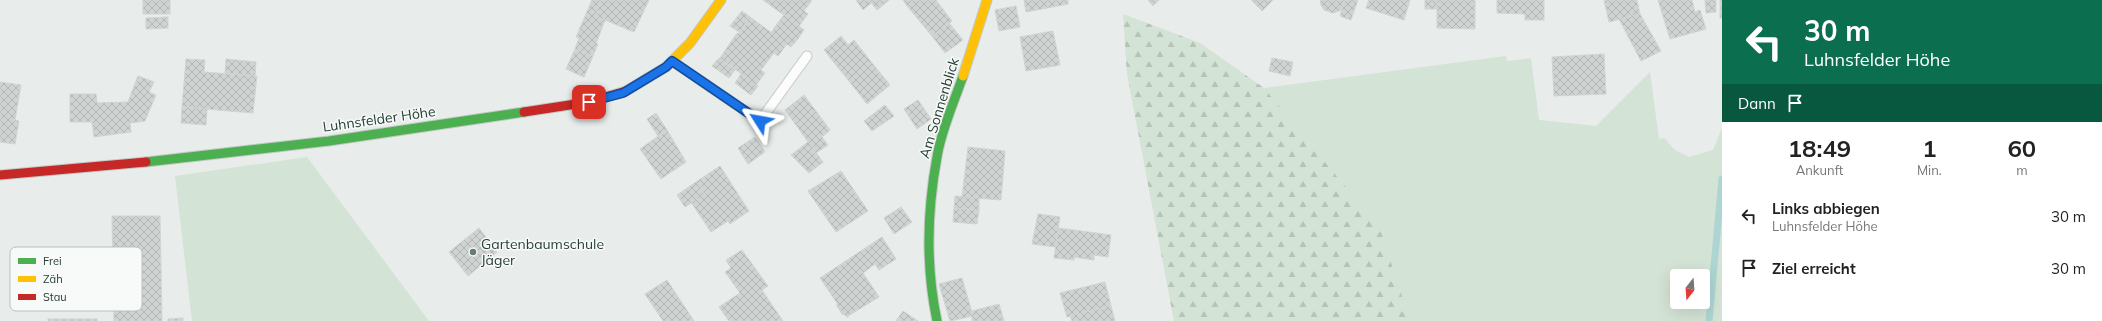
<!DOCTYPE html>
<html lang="de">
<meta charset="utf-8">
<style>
body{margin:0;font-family:Mulish,sans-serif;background:#f2f2f2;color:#222;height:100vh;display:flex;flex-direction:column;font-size:15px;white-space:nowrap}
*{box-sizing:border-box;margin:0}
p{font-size:13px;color:#767676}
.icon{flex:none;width:22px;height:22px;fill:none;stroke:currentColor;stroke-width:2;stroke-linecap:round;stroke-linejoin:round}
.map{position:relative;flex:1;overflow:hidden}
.details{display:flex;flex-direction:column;background:#fff;width:380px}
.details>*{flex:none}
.guide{background:#0b6e4f;color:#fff;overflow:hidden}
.needle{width:26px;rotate:197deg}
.controls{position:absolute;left:1670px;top:269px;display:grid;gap:8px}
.controls a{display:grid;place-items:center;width:40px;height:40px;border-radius:4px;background:#fff;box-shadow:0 4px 16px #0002;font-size:20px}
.pin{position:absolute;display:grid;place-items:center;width:34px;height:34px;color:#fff;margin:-17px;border-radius:8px;box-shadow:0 2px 6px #0006}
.me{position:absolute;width:44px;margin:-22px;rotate:304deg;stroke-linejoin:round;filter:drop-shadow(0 0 3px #0008)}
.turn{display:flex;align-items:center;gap:14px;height:84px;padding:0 16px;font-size:18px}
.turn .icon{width:52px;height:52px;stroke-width:2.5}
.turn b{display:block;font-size:28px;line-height:34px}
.then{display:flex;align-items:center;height:38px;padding:0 16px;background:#0003;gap:8px;font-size:15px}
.eta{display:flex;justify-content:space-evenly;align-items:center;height:68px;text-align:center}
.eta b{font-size:24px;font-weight:700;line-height:28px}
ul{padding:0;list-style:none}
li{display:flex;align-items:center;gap:12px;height:52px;padding:0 16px}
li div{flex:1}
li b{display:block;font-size:15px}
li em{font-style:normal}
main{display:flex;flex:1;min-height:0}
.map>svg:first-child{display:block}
.green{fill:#d3e3d5;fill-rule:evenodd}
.forest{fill:url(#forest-firs)}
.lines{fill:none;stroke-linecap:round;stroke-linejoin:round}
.stream{stroke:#add6d3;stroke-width:7}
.building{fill:url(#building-cross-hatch);stroke:#d1d5d2}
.lane-casing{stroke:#c5c9c7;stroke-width:11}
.fast-casing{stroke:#c4c9c7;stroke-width:11}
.slow-casing{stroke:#c4c9c7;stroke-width:11}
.jam-casing{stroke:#c4c9c7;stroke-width:11}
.lane{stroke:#fcfcfc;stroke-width:9}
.fast{stroke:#4caf50;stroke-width:9}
.slow{stroke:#ffc107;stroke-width:9}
.jam{stroke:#c62828;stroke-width:9}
.route-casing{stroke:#114b97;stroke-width:10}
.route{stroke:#1a73e8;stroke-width:7}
.poi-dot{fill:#6a7b73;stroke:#f7faf8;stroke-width:1.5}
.labels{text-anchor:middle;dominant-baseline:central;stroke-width:3;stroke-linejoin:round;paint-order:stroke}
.street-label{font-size:14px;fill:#263e33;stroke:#f7faf8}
.poi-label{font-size:14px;fill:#263e33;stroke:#f7faf8;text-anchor:start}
.key{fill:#f7faf8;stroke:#b8c2bd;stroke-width:1}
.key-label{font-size:11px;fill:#263e33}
</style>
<main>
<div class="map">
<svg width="1722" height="321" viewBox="0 0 1722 321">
<defs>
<pattern id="forest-firs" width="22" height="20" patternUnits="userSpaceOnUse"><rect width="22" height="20" fill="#d3e3d5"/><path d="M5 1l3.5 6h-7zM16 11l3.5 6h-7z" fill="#b5c4b7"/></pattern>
<pattern id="building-cross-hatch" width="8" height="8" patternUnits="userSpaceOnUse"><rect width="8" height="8" fill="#cfd3d1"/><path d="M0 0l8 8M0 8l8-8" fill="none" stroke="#b2b6b4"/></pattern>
</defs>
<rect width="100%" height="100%" fill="#e8ecea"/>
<!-- green -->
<g class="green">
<path d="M1506,56L1507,61L1531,58L1539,120L1596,126L1650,72L1659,139L1664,138L1675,150L1689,157L1713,150L1722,128V321H1384L1264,88ZM1677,276H1703V302H1677Z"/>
<polygon points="307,157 429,321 192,321 175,176"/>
</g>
<!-- forest -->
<polygon class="forest" points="1123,14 1200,43 1264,88 1380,229 1410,321 1174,321 1127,74"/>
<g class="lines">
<!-- stream -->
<polyline class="stream" points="1709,321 1722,179"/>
</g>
<!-- building -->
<g class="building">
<rect x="143" y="0" width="27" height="14"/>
<polygon points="592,0 601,0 595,16 605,20 596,44 598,44 593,56 575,49 579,38 576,37"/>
<polygon points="601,0 649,0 634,32 595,16"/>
<polygon points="763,0 812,0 804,11 808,14 799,26"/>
<polygon points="856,0 869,0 871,3 863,10"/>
<polygon points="869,0 889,0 877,10"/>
<polygon points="903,0 914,0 907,6"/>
<polygon points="914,0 936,0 952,21 932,36 907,6"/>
<polygon points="1024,0 1068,0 1068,4 1026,12"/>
<polygon points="1148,0 1159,0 1153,6"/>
<polygon points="1251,0 1273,0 1262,11"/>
<polygon points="1321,0 1345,0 1342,10 1333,13 1324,10 1320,3"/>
<polygon points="1345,0 1358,0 1351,20 1340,16"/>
<polygon points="1369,0 1410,0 1404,20 1366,8"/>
<rect x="1425" y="0" width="12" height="9"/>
<polygon points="1437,0 1475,0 1475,29 1437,28"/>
<polygon points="1497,0 1544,0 1544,20 1525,20 1525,14 1497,13"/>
<polygon points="1604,0 1637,0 1640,14 1609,22"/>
<polygon points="1658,0 1692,0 1695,12 1700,10 1706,29 1670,39"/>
<polygon points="1705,0 1716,0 1716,12 1706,13"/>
<rect x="1720" y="0" width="2" height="18"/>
<polygon points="1016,6 1020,27 999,31 995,10"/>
<polygon points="742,11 750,17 739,32 730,26"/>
<polygon points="1640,14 1661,51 1641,61 1619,19"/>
<polygon points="784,15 804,30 798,39 777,24"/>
<polygon points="168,17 168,28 146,29 146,18"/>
<polygon points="750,17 787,44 778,56 774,53 761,70 765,73 756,85 720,58 737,33 738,34"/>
<polygon points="949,23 963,40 945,53 932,36"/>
<polygon points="777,24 798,39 791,47 771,33"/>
<polygon points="1053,31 1060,65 1026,71 1020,37"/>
<polygon points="841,36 848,45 831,59 824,50"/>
<polygon points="854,40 872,63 849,81 831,59"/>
<polygon points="575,49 593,56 584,77 566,69"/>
<polygon points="1604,54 1606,94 1554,96 1552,57"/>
<polygon points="719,58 735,70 729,78 712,66"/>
<polygon points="1272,58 1293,62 1290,76 1269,71"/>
<polygon points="186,59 205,60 204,72 257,76 253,113 182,107"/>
<polygon points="226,59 256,62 255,76 225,73"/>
<polygon points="872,63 890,85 867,104 849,81"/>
<polygon points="741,74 758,86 751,95 735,83"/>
<polygon points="138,76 154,82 149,92 156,95 145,121 130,123 131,132 94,137 92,122 70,122 70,94 96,94 97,103 128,102"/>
<polygon points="0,82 21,85 15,120 19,121 15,144 0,142"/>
<polygon points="804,95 816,111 796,125 785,110"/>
<polygon points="918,100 931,119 917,129 904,109"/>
<polygon points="885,105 894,116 872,131 864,121"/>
<polygon points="182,107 207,109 206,125 181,123"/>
<polygon points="816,111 830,130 822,137 828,145 816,153 796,125"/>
<polygon points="656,113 667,130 658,136 647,119"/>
<polygon points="667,130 686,162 661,179 640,149"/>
<polygon points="755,137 765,152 748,164 738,148"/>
<polygon points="808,142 823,162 809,173 791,155"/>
<polygon points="968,147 1005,151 1001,200 962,197"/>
<polygon points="720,166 749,211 730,224 728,221 711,232 691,202 705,194 696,182"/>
<polygon points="841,171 868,211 836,232 808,191"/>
<polygon points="696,182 705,194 685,207 677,195"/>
<polygon points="955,196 979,198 979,210 954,208"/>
<polygon points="901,207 912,222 894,234 884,218"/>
<polygon points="954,208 979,210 977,224 953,222"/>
<polygon points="1038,214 1060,217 1055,247 1032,244"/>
<polygon points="112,216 160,216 162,321 114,321"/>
<polygon points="479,228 497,252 468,276 449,252"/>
<polygon points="1058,228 1111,235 1108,257 1094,255 1094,260 1074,257 1074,260 1054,258"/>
<polygon points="882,237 896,259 879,270 875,264 863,273 879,297 848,316 848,318 845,315 842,314 837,306 837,303 820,278"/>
<polygon points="742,250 768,286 762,290 783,321 729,321 719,307 740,293 725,272 731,268 726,260"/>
<polygon points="962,278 973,316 950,321 939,284"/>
<polygon points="667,280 694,321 663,321 645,294"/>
<polygon points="1105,282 1111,306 1067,317 1060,293"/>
<polygon points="999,304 1004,321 972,321 972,311"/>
<polygon points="1111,306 1115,321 1072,321 1070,316"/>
<polygon points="903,311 918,321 896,321"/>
<polygon points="183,318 183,321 168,321 168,319"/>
<rect x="48" y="319" width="49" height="2"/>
</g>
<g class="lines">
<!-- lane casing -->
<g class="lane-casing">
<polyline id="lane" points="672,61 760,121 807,56"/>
</g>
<!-- fast casing -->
<g class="fast-casing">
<g id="fast">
<polyline points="146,162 329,141 524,112"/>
<path d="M937,321C926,268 927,211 937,157C941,131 954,102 963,76"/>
</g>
</g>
<!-- slow casing -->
<g class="slow-casing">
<g id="slow">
<polyline points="963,76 987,0"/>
<polyline points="626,91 666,67 690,43 721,0"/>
</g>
</g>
<!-- jam casing -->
<g class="jam-casing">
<g id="jam">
<polyline points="524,112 589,102 626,91"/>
<polyline points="0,175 146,162"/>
</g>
</g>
<!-- lane -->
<use href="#lane" class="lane"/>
<!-- fast -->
<use href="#fast" class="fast"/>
<!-- slow -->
<use href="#slow" class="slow"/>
<!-- jam -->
<use href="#jam" class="jam"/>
</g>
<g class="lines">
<!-- route casing -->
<g class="route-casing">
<polyline id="route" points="589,102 623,93 666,67 672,61 760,121"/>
</g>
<!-- route -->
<use href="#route" class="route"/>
</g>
<!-- markers -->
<circle class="poi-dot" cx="473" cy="252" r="4"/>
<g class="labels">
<!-- street labels -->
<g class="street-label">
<text transform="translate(939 108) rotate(-73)">Am Sonnenblick</text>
<text transform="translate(379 119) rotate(-8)">Luhnsfelder Höhe</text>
</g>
<!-- poi labels -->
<g class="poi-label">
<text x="481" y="244">Gartenbaumschule<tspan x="481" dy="16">Jäger</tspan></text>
</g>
</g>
<!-- legend -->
<rect x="10" y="247" width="132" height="64" rx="6" class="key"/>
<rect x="18" y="258" width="18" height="6" fill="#4caf50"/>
<rect x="18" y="276" width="18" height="6" fill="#ffc107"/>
<rect x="18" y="294" width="18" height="6" fill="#c62828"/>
<g class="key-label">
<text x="43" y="265">Frei</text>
<text x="43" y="283">Zäh</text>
<text x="43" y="301">Stau</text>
</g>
</svg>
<div class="controls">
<a><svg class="needle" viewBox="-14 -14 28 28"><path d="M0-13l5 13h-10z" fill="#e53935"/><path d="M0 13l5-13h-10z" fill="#767676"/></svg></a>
</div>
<div class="pin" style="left:589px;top:102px;background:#d93025"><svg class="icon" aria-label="arrive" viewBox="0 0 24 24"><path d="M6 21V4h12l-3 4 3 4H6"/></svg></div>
<svg class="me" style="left:760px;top:121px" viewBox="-20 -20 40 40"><path d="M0-17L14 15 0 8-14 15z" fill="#1a73e8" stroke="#fff" stroke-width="4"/></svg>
</div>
<section class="details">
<div class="guide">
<div class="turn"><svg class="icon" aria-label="left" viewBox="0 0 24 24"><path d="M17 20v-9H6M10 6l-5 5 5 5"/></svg><div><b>30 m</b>Luhnsfelder Höhe</div></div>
<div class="then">Dann<svg class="icon" aria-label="arrive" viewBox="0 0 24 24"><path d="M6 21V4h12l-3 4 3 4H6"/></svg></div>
</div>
<div class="eta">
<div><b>18:49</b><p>Ankunft</p></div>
<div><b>1</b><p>Min.</p></div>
<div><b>60</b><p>m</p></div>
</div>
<ul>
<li><svg class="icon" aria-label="left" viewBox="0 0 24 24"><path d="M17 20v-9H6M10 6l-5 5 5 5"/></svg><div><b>Links abbiegen</b><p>Luhnsfelder Höhe</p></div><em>30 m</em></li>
<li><svg class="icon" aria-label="arrive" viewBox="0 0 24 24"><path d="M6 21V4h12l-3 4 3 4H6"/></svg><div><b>Ziel erreicht</b></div><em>30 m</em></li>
</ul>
</section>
</main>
